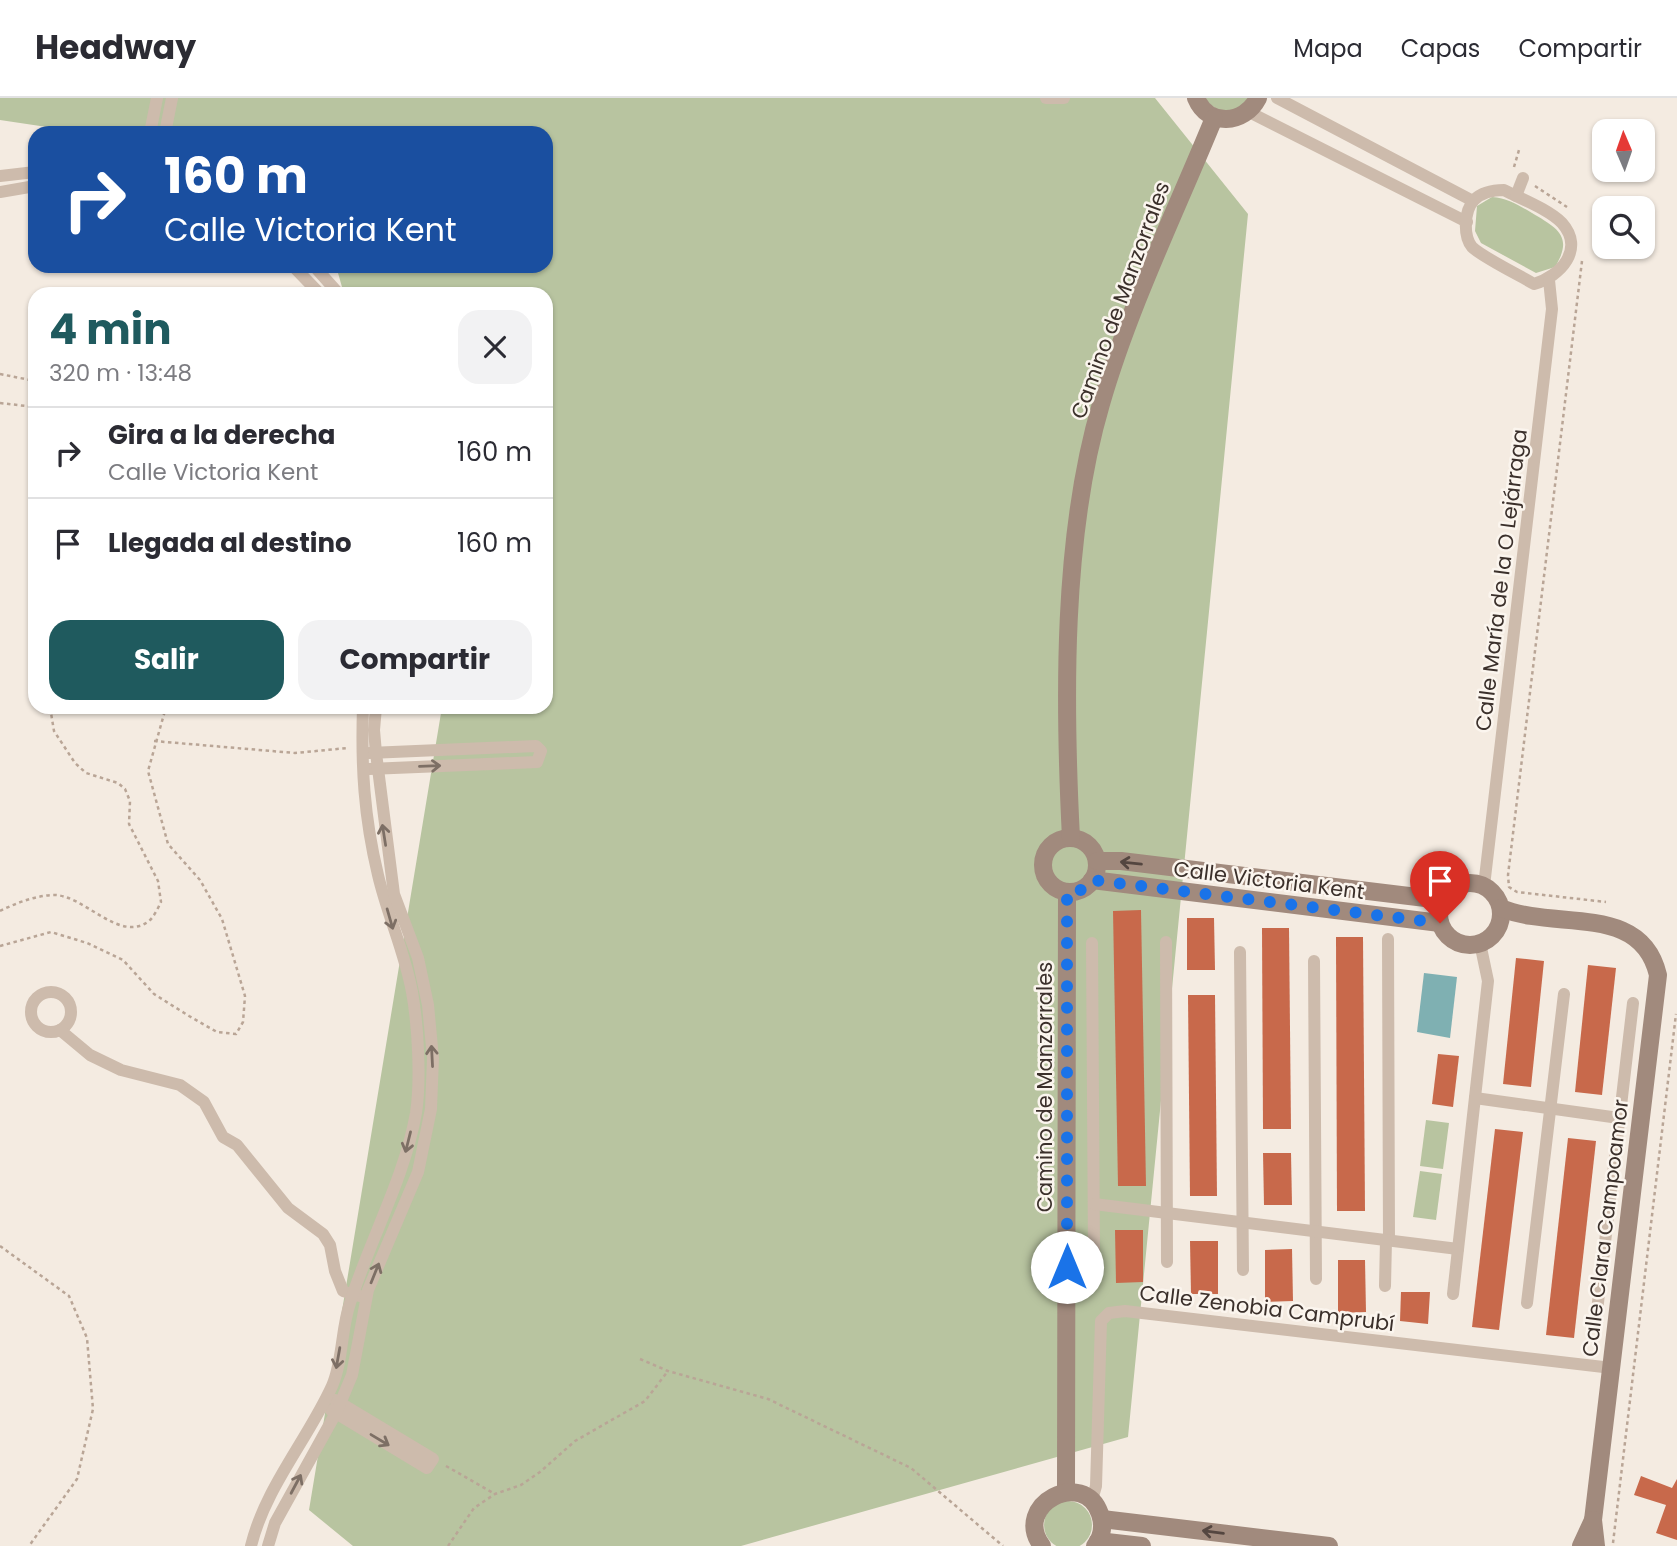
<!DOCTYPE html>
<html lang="es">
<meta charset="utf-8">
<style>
body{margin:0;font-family:Poppins,sans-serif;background:#f2f2f3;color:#2b2b33;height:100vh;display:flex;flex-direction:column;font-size:26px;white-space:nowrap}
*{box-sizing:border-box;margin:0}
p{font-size:23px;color:#7c7c81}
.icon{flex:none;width:38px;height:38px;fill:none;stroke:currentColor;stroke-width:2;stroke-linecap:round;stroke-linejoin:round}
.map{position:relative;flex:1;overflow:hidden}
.side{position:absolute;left:28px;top:189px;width:525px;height:427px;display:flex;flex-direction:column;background:#fff;border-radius:21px;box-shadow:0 2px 5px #0004}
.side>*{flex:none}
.guide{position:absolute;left:28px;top:28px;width:525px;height:147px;border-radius:21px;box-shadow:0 2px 5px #0004;background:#1a4fa0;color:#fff;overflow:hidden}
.needle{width:46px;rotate:358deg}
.controls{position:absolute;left:1592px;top:21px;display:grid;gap:14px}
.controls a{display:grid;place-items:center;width:63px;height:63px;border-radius:14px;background:#fff;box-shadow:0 2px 5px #0004;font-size:35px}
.pin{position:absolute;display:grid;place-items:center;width:60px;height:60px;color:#fff;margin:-72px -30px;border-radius:50% 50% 50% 0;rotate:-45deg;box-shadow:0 0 7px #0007}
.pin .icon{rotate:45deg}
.me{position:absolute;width:77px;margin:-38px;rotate:0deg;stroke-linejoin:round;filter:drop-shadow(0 0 5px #0008)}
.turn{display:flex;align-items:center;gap:24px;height:147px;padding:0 21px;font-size:32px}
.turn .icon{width:91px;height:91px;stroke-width:2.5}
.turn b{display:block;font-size:49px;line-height:60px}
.round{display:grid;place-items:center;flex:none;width:74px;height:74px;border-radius:21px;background:#f2f2f3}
.head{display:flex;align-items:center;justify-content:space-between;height:119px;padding:0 21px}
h1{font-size:42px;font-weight:700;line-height:52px;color:#1f5a5e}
.button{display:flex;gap:14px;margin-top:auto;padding:14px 21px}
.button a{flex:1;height:80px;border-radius:21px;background:#1f5a5e;color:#fff;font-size:28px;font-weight:700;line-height:80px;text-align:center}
.button a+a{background:#f2f2f3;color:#2b2b33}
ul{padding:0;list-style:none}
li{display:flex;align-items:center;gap:21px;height:91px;padding:0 21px;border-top:2px solid #e1e1e2}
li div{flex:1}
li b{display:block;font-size:26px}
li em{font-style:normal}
header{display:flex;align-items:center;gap:42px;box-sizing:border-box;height:98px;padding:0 35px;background:#fff;border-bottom:2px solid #e1e1e2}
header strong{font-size:33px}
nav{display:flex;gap:38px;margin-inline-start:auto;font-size:24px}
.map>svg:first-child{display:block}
.green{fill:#b8c4a0}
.water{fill:#7fb0b2}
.building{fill:#c8694b}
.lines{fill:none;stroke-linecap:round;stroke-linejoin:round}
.path{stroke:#b9a596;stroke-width:2.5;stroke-dasharray:3.5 3.5;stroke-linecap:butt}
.street{stroke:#cdbbac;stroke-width:12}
.secondary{stroke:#a18a7d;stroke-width:18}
.oneway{stroke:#7d6f65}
.oneway2{stroke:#544640}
.route{stroke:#1a73e8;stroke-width:12;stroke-dasharray:0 21.6}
.labels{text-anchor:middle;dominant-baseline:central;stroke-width:5;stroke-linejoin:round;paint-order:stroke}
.street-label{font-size:21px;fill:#3b302b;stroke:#fbf5ee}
</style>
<header>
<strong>Headway</strong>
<nav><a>Mapa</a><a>Capas</a><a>Compartir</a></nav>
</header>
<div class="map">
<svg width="1677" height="1448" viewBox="0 0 1677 1448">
<rect width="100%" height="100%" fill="#f4ebe1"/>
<!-- green -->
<g class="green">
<polygon points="0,0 1155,0 1248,116 1128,1339 741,1448 353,1448 309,1412 442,609 546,609 546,196 344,196 336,168 546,168 546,35 87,35 0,22"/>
<polygon points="1202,0 1251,0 1247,7 1223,16"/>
<path d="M1492,99C1508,100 1518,107 1532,115C1557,130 1574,138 1555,169L1536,175L1481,145L1475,133L1477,108Z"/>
<polygon points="1426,1022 1449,1025 1443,1071 1420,1068"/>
<polygon points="1420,1073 1442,1076 1436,1122 1413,1119"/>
<circle cx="1068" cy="1427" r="24"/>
</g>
<!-- water -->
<polygon class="water" points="1424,875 1457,879 1450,940 1417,934"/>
<!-- building -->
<g class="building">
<polygon points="1141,812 1146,1088 1118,1088 1113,813"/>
<polygon points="1187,820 1214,820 1215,872 1187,872"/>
<polygon points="1262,830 1289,830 1291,1031 1263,1031"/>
<polygon points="1336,839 1363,839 1365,1113 1337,1113"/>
<polygon points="1516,860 1544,863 1531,989 1503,986"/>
<polygon points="1588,867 1616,870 1602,997 1575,994"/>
<polygon points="1188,897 1215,897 1217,1098 1190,1098"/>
<polygon points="1438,956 1459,958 1453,1009 1432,1006"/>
<polygon points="1495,1031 1523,1034 1499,1232 1472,1229"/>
<polygon points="1568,1040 1596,1043 1574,1240 1546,1237"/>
<polygon points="1263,1055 1291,1055 1292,1107 1264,1107"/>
<polygon points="1115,1132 1143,1132 1143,1184 1116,1185"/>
<polygon points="1190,1143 1218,1143 1218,1196 1191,1196"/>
<polygon points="1292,1151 1293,1203 1265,1204 1265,1152"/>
<polygon points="1338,1162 1365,1162 1366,1214 1338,1215"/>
<polygon points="1401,1194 1430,1194 1428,1226 1400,1223"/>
<polygon points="1641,1378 1672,1390 1677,1381 1677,1442 1656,1435 1666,1407 1634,1397"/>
</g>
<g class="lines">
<!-- path -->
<g class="path">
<polyline points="1514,69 1519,52"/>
<polyline points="1535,88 1567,109"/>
<polyline points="1582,163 1508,777 1509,789 1517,794 1606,804"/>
<polyline points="0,276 35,283"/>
<polyline points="0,305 35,309"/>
<polyline points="154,643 295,655 348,650"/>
<path d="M0,813C16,805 34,798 53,797C84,796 119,846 149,823C154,819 158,810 161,804L158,783L129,726L130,703L125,691L118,685L86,675L75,665L54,633L50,609"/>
<polyline points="0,848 51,834 87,845 123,862 154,896 189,918 217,934 236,936 243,924 245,898 222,821 200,782 168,746 148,673 166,609"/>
<polyline points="0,1148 69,1198 87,1240 93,1311 77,1381 29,1448"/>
<polyline points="640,1261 668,1273 768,1301 911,1370 1003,1448"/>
<polyline points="446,1368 495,1396"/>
<polyline points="1613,1445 1676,916"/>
<polyline points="448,1448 474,1410 495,1396 521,1387 540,1374 575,1343 645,1303 668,1273"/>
</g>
<!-- street -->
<g class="street">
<polyline points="1046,0 1064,0"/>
<polyline points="1277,0 1473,103"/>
<polyline points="1249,14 1467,124"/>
<polyline points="150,35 157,0"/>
<polyline points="165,35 172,0"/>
<polyline points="0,78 35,74"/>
<path d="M1504,92C1521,101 1548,111 1562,125C1585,151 1561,178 1534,186C1521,178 1482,159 1472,149C1463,138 1464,113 1474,102C1482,94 1493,92 1504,92Z"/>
<polyline points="0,94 35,88"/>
<polyline points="1516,98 1523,80"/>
<polyline points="293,168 320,196"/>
<polyline points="314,168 339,196"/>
<polyline points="369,655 536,648 541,653 537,664 369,671"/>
<polyline points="1484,788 1552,211 1549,182"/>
<polyline points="1388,841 1389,1142"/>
<polyline points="1166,844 1167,1164"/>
<polyline points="1092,845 1094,1155"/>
<polyline points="1240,854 1243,1172"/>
<polyline points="1314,863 1316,1181"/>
<circle cx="51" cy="914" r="20"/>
<polyline points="60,932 90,957 121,972 180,987 204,1004 223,1039 237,1047 288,1110 323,1136 330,1147 335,1173 343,1193 360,1198"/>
<polyline points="1475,1000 1619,1020"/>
<polyline points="1094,1106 1458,1151"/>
<polyline points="1385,1188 1386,1142"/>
<polyline points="1453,1196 1488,883 1480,845"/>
<polyline points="1527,1205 1564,896"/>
<polyline points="1597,1213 1633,905"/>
<polyline points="331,1312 427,1370 433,1361 335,1302"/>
<polyline points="1092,1402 1096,1388 1101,1223 1109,1215 1125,1213 1612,1270"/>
<path d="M251,1448C265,1390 308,1341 332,1288C343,1263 341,1231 350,1205C370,1141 404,1082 416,1015C421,982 418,927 412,894C405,855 387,816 378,777C364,719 361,668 363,609"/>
<polyline points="268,1448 275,1425 337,1313 352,1277 368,1192 418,1074 431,1011 433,960 428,907 418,860 394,796 376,655 374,632 376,609"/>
</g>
<!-- secondary -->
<g class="secondary">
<path d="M1196,0C1208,29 1244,27 1258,0"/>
<circle cx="1070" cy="767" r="27"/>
<path d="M1071,740C1064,603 1062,438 1101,306C1129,209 1176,113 1214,20"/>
<polyline points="1097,763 1121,763 1442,802"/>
<polyline points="1092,782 1440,825"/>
<circle cx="1470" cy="816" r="31"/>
<path d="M1501,810C1556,833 1641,804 1658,877L1593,1422L1596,1448"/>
<polyline points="1066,1393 1067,794"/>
<polyline points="1102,1421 1329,1448"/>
<polyline points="1098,1443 1142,1448"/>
<path d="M1042,1448C1011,1407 1084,1369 1100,1416C1104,1428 1102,1439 1095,1448"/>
<polyline points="1581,1448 1593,1422"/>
</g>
</g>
<!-- one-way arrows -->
<defs><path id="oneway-shaft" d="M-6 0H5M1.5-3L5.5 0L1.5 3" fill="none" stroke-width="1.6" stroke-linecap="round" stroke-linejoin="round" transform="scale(1.75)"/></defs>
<g class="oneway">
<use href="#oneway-shaft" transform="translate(430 668) rotate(-2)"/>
<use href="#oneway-shaft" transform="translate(384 737) rotate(-99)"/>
<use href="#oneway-shaft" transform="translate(390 821) rotate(74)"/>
<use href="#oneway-shaft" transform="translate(432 958) rotate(-93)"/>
<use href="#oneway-shaft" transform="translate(408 1044) rotate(104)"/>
<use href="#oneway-shaft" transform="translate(375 1175) rotate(-68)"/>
<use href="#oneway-shaft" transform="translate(338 1260) rotate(100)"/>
<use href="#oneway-shaft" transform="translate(380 1342) rotate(31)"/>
<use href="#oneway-shaft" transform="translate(296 1386) rotate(-62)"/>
</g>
<g class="oneway2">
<use href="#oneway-shaft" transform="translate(1131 765) rotate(-174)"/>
<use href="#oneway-shaft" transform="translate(1213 1434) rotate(-173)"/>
</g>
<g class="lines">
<!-- route -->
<polyline class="route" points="1067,1169 1067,794 1081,792 1092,782 1440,825"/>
</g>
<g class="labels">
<!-- street labels -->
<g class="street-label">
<text transform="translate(1120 202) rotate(-70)">Camino de Manzorrales</text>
<text transform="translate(1501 482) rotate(-83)">Calle María de la O Lejárraga</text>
<text transform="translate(1269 782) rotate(7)">Calle Victoria Kent</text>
<text transform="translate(1044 989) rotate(-90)">Camino de Manzorrales</text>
<text transform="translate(1605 1130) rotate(-83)">Calle Clara Campoamor</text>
<text transform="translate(1267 1210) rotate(7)">Calle Zenobia Camprubí</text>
</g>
</g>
</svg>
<div class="controls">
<a><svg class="needle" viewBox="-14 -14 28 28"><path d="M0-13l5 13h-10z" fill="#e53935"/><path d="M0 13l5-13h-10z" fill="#7c7c81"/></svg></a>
<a><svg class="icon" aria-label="search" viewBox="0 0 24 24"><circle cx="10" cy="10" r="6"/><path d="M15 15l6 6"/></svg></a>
</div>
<div class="pin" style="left:1440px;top:825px;background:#d93025"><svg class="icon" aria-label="arrive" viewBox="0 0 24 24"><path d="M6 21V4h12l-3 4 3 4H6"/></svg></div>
<svg class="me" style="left:1067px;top:1169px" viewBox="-20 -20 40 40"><circle r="19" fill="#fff"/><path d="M0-13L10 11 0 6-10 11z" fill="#1a73e8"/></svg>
<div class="guide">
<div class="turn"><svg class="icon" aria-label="right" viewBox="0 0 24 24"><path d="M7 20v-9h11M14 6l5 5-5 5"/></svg><div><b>160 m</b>Calle Victoria Kent</div></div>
</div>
<section class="side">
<div class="head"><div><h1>4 min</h1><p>320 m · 13:48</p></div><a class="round"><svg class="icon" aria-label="close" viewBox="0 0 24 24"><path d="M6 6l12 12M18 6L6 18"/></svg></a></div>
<ul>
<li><svg class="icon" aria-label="right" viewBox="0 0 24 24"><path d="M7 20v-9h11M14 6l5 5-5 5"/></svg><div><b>Gira a la derecha</b><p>Calle Victoria Kent</p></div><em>160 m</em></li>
<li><svg class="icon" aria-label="arrive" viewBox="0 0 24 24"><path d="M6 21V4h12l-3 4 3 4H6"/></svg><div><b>Llegada al destino</b></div><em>160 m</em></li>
</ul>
<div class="button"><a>Salir</a><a>Compartir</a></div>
</section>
</div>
